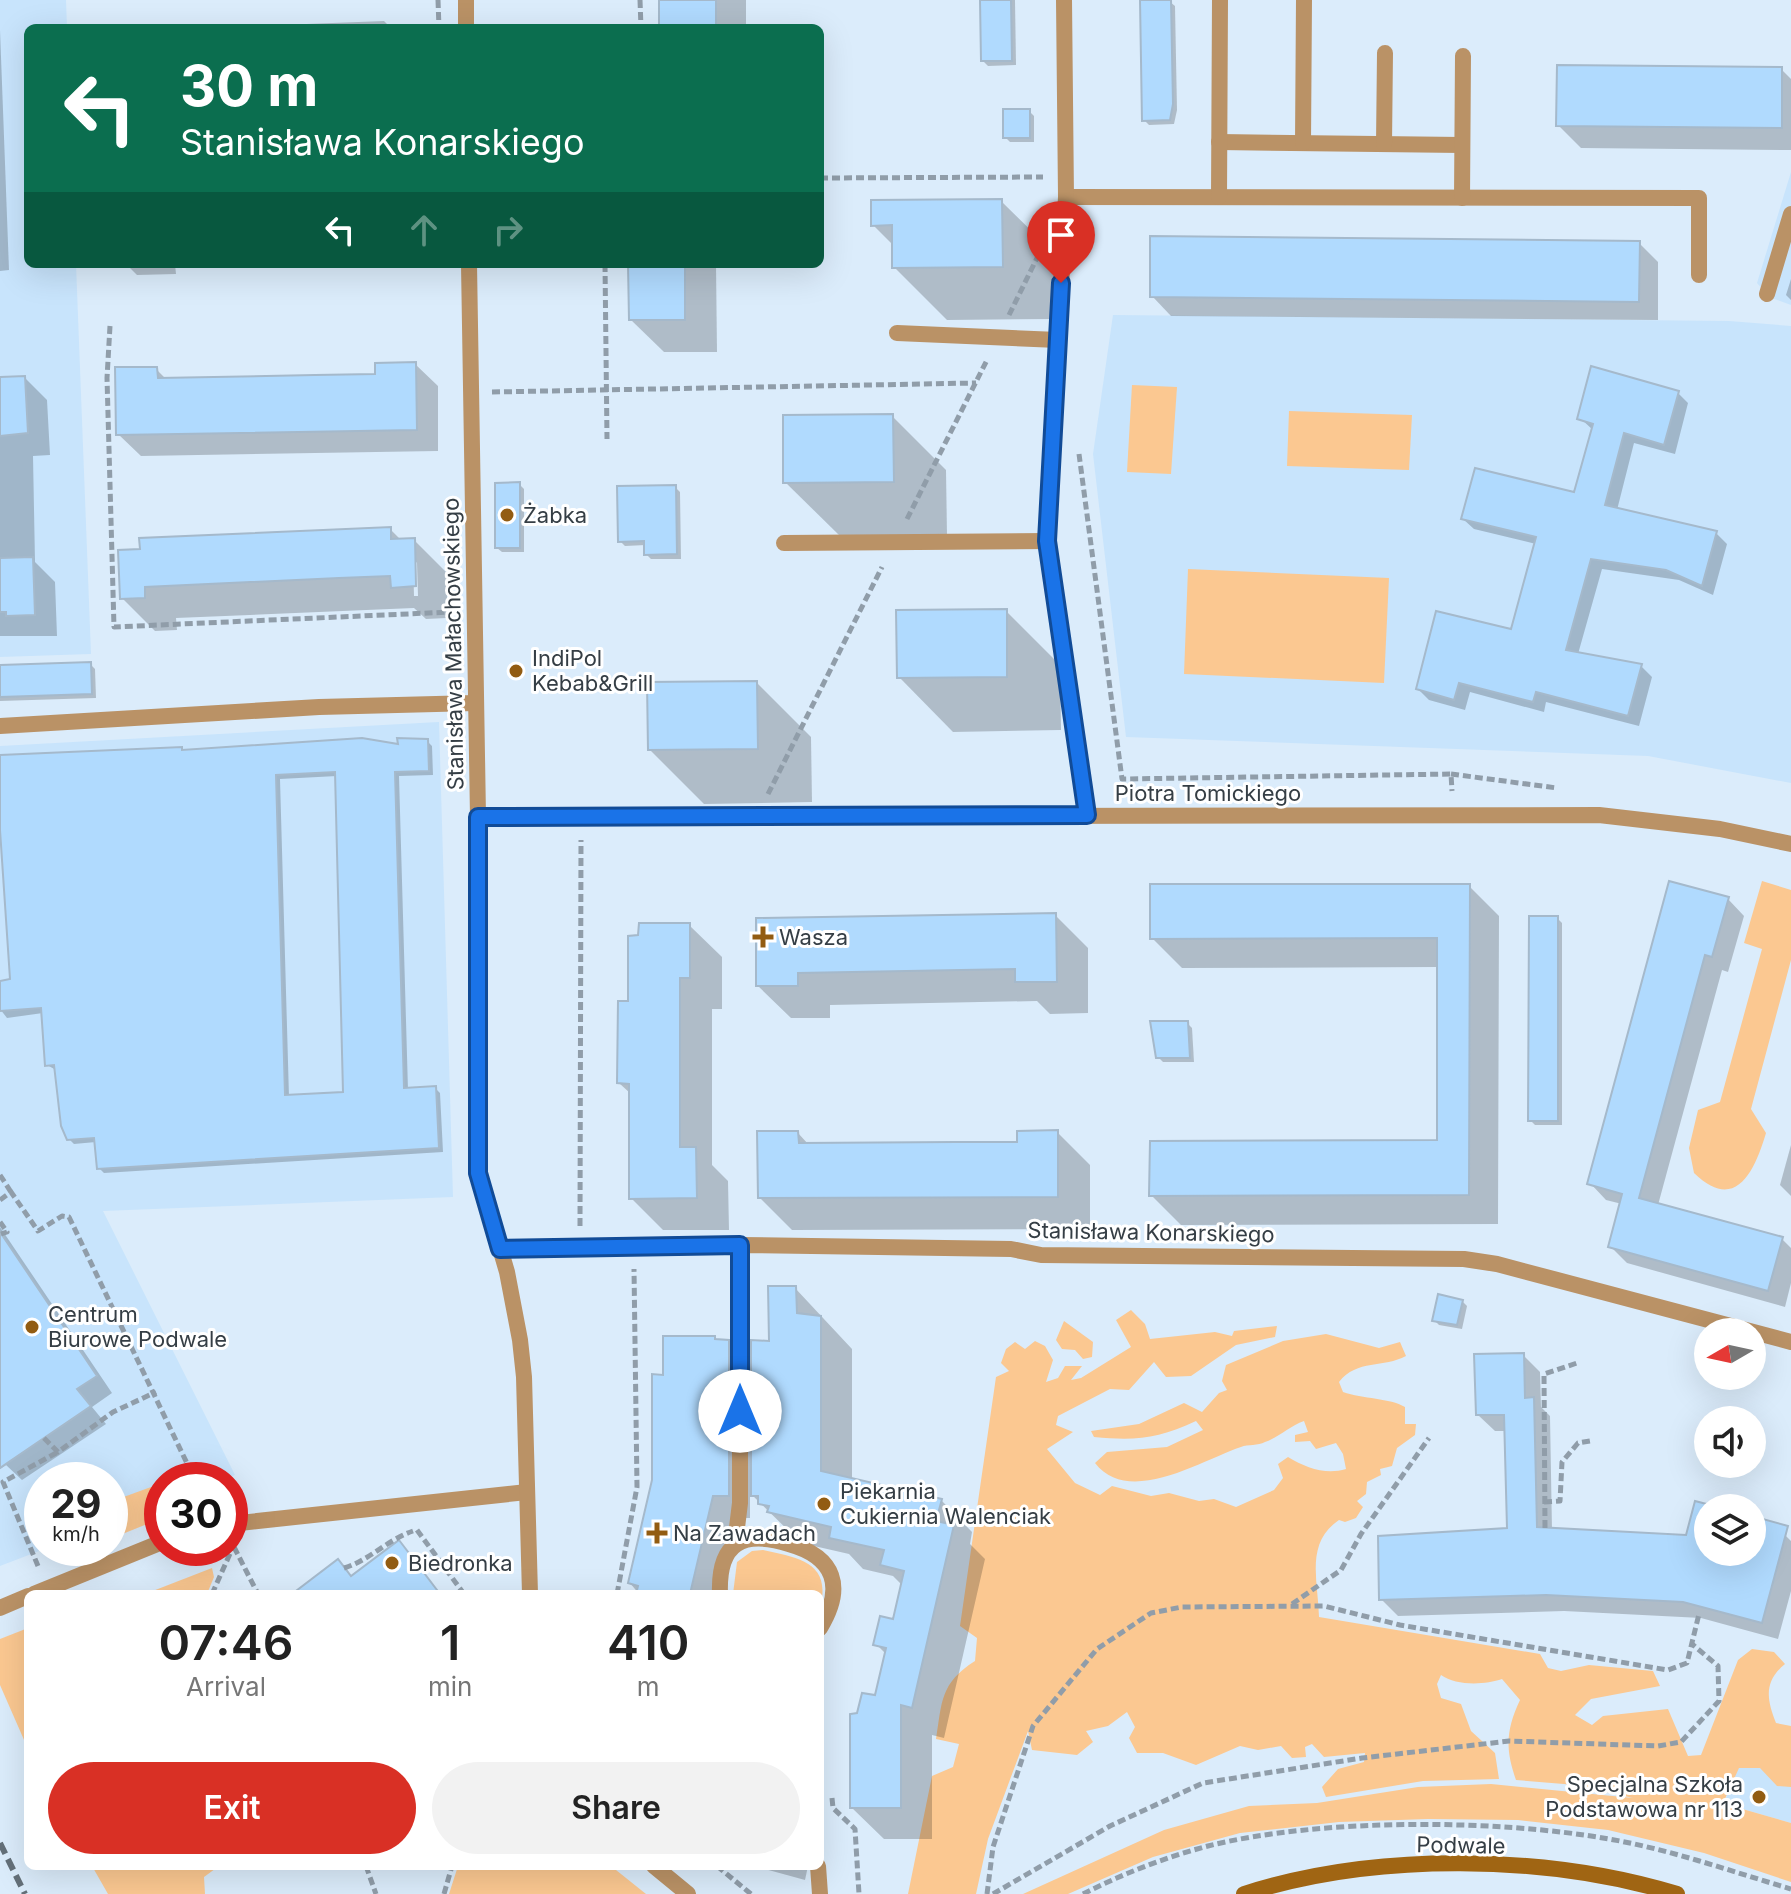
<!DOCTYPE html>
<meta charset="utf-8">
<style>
body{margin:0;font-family:Inter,sans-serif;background:#f2f2f2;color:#222;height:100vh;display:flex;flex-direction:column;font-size:30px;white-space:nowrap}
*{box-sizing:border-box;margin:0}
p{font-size:26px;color:#767676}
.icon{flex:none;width:44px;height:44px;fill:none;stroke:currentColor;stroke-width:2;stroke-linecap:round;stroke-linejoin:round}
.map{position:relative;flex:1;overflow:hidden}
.details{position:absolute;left:24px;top:1590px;width:800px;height:280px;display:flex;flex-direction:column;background:#fff;border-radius:12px;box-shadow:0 8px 32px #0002}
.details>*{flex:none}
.guide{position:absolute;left:24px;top:24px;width:800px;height:244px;border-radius:12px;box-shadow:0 8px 32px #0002;background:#0b6e4f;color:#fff;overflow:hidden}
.needle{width:52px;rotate:261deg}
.tools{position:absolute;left:1694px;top:1318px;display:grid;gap:16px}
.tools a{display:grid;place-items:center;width:72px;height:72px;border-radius:50%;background:#fff;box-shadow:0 8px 32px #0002;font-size:40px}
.speed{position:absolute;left:24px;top:1462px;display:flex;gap:16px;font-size:40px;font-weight:700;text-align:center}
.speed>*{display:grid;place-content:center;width:104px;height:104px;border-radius:50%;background:#fff;box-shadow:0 8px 32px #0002;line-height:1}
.speed small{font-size:20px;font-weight:400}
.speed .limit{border:12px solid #d22;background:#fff;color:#111}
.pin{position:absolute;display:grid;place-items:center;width:68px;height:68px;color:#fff;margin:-82px -34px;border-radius:50% 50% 50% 0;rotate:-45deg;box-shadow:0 0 8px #0007}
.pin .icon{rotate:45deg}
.me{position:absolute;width:88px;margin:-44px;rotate:0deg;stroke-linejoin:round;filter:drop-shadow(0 0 6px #0008)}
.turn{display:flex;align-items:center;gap:28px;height:168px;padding:0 24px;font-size:36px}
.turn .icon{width:104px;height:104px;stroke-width:2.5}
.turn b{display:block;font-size:56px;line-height:68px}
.lanes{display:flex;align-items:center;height:76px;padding:0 24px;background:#0003;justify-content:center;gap:40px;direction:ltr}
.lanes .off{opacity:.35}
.eta{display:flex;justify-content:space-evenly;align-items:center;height:136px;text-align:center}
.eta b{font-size:48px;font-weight:600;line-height:56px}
.primary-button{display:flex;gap:16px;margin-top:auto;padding:16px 24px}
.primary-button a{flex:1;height:92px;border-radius:48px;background:#d93025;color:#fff;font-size:32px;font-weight:600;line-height:92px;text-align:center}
.primary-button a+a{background:#f2f2f2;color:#222}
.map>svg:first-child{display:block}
.built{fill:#c8e4fc}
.green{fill:#fbc891}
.shadow{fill:#0003;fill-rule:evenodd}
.building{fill:#b0dafe;stroke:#a5b9cb;stroke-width:2;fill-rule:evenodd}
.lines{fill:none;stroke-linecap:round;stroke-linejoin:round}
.path{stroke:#909da9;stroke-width:5;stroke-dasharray:8 4;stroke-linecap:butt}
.lane{stroke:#ba9266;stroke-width:16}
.street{stroke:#ba9266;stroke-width:16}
.secondary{stroke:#a06513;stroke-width:16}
.rail{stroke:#647079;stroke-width:6;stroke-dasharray:12 6;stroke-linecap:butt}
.route-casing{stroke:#114b97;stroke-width:20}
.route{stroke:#1a73e8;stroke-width:14}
.poi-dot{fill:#925c12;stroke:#fff;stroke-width:3}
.labels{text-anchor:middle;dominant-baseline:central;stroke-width:6;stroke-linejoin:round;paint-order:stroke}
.poi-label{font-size:22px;fill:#353e45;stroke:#fff;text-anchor:start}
.street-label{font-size:22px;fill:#353e45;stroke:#fff}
</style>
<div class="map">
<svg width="1791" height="1894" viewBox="0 0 1791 1894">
<rect width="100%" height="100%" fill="#dbecfb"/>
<!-- built -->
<g class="built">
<polygon points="0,0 66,0 67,28 28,28 28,264 76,264 91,654 0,657"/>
<polygon points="1791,172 1791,305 1769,297 1757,283"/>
<polygon points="1113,315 1729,321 1791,326 1791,783 1648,756 1126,737 1093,454"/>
<polygon points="439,722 453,1197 103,1211 235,1475 221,1480 162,1480 162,1503 110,1523 110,1480 42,1480 42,1548 47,1548 0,1566 0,746"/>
<polygon points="1734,1762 1791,1770 1791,1823 1725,1804"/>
</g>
<!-- green -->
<g class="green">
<polygon points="1132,385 1177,387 1171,474 1127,472"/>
<polygon points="1289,411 1412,415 1409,470 1287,466"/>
<polygon points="1188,569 1389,578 1384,683 1184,674"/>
<path d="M1762,881L1791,890V960L1751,1109L1766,1133C1755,1170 1736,1214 1694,1173L1689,1148L1698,1110L1720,1102L1762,949L1744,943Z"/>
<path d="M1131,1310L1145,1324L1150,1339L1215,1332L1232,1336L1234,1331L1277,1326L1275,1337L1236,1345L1191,1376L1166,1377L1154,1362L1129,1390L1110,1389L1058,1416L1056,1425L1073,1432L1047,1449L1075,1483L1100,1495L1112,1486L1151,1496L1169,1493L1199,1501L1214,1499L1236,1507L1274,1490L1283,1478L1278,1464L1288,1457C1306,1468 1326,1475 1346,1469L1343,1454L1336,1443L1316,1449L1310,1441L1295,1442V1435L1308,1432L1304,1421C1290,1426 1279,1437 1265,1442C1258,1446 1248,1444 1241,1447C1202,1460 1129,1507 1095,1463L1107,1452L1167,1447L1203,1430L1196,1421C1158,1439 1135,1441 1094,1437L1091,1431L1139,1424L1184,1403L1202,1412L1219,1393L1227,1390L1222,1381L1226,1365L1283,1341L1326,1334L1379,1348L1400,1342L1406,1356C1384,1368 1357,1359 1339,1382L1343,1392C1363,1399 1390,1398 1405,1407V1424H1416L1415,1435L1397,1448L1392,1466L1380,1469L1381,1475L1367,1482L1366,1494L1357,1501L1363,1507L1356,1518L1345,1522L1339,1520C1305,1543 1318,1580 1319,1617L1540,1654L1548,1668L1561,1671L1589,1665L1653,1671L1660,1686L1591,1699L1575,1715L1592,1725L1603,1716L1668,1709L1688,1756L1701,1755L1738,1660L1752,1649L1774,1652L1785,1664C1763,1682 1767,1700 1776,1723L1791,1726V1787L1777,1786L1760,1768H1739L1724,1801L1725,1804L1791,1823V1882L1704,1853L1608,1830L1518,1820L1428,1819L1339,1822L1240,1833L1153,1857L1068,1894H1023L1164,1830L1249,1806L1317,1803L1418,1787L1491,1784L1633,1798L1576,1785L1516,1780C1505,1749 1506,1730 1520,1700L1502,1679C1485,1685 1456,1686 1441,1675L1437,1684L1441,1698L1461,1704L1471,1731L1495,1753L1499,1779L1423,1781L1326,1797L1322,1787L1338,1769L1364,1762L1365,1753L1324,1757L1312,1744L1305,1747L1306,1757L1292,1758L1281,1746L1258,1750L1240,1746L1196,1765L1163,1753H1137L1129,1738L1135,1727L1127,1712L1108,1726L1086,1731L1093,1742L1077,1755L1032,1750L1028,1731L988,1839L976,1894H908L932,1776L953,1767L959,1744L936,1739C942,1702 940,1683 975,1661L977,1638L960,1626L996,1377L1009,1371L1001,1363L1006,1349L1015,1342L1025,1349L1035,1341L1045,1346L1053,1360L1046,1382L1058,1378L1065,1366H1082L1071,1380L1081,1378L1131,1347L1116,1320Z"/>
<polygon points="1064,1321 1093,1342 1092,1357 1083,1359 1075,1350 1062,1349 1056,1340"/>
<polygon points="151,1487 162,1492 162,1518 110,1539 110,1502"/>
<path d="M763,1550C799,1558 832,1562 820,1608V1594H733L737,1562L752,1551Z"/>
<polygon points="212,1568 214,1577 207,1594 145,1594"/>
<polygon points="28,1628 28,1749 0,1685 0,1639"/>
<polygon points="92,1866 219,1866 204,1877 205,1894 108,1894"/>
<polygon points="458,1866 611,1866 646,1894 449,1894"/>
</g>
<!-- shadow -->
<g class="shadow">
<rect x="661" y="0" width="85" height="28"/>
<polygon points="982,0 1015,0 1016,65 988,66 983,61"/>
<polygon points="1170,2 1175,6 1177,110 1174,124 1149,125 1144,120"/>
<polygon points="384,21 391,28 204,28"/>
<polygon points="0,30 9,270 0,271"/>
<polygon points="1781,69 1791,79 1791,150 1581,148 1558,125"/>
<polygon points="1029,111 1034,116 1034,142 1010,142 1005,137"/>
<polygon points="1001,201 1054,253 1054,319 947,320 894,267 894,246 873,225"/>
<polygon points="1639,243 1658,262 1658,320 1171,316 1152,296"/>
<polygon points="126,264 175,264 176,274 137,275"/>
<polygon points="630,264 716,264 717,352 664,352 631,320"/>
<polygon points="1791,279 1791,300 1786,295"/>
<polygon points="415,364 438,386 438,451 141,456 118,434 156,369 167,380 377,376"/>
<polygon points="25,378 47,400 50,455 33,456 35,562 55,582 57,636 0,636 0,379"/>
<polygon points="1678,393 1688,403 1675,454 1634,443 1617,510 1716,533 1727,544 1713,595 1679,580 1602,569 1578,654 1641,666 1652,677 1639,726 1546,702 1544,712 1470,692 1465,710 1429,700 1418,689 1512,631 1536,544 1474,529 1463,519 1576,494 1593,430 1580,418"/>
<polygon points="892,416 946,470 947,535 840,536 785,482"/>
<polygon points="519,484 524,489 524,552 502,552 497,548"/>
<polygon points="675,487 680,492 681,559 651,559 646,554 646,545 625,546 620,541"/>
<path d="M390,529L402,541L414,540L447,573V618L426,619L414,608L176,618L177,630L155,631L122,598L120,552ZM413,558L417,563L418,596H414Z"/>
<polygon points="1006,611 1060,665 1061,730 953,732 899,677"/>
<polygon points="90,664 95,669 96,698 0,701 0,667"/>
<polygon points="757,683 811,737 812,802 704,804 650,750"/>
<path d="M427,741L432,746L433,775L399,776L408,1090L435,1088L440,1093L443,1152L104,1173L99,1168L96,1142L74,1144L69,1139L56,1070L47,1065L43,1013L7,1018L0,1009V983L12,981L0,819V757L401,746ZM337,776L345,1094L289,1097L280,779Z"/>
<polygon points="1469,886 1499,916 1498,1224 1181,1225 1151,1195 1439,1142 1439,967 1182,968 1152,938"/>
<polygon points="1728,899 1744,916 1728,972 1722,970 1658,1205 1782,1239 1791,1248 1791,1283 1785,1307 1627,1263 1610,1246 1622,1204 1606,1200 1590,1183"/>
<polygon points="1055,915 1088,948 1088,1013 1050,1014 1037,1001 830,1005 830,1018 791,1018 758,986 758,920"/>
<polygon points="1557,918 1562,923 1562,1125 1535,1125 1530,1120"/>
<polygon points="689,925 722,957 722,1009 712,1009 712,1165 728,1181 729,1230 663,1230 631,1198 631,1094 619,1083 630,1003"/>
<polygon points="1187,1023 1192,1028 1194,1062 1163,1062 1158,1057"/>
<polygon points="1057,1132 1090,1165 1090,1229 792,1230 760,1198 798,1133 809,1145 1019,1144"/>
<polygon points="1791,1145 1791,1196 1780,1185"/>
<polygon points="0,1227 112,1393 92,1407 106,1424 22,1480 6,1465 0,1469"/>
<polygon points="795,1288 852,1349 852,1480 941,1500 972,1532 970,1544 985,1559 944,1738 932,1735 932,1839 884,1839 852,1808 859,1715 877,1698 887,1655 876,1644 894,1621 902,1585 893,1576 863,1569 849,1554 801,1543 750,1493 750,1518 735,1518 717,1594 639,1594 630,1583 654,1480 665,1377 714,1338 728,1342 753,1366 771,1343"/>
<polygon points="1462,1301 1467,1306 1462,1329 1439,1325 1435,1321"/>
<polygon points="1523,1355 1540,1372 1541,1407 1550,1416 1552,1530 1687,1537 1696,1503 1714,1508 1708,1508 1708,1552 1752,1552 1752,1521 1785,1535 1791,1541 1791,1591 1778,1639 1701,1618 1564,1611 1398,1616 1381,1599 1509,1530 1507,1431 1495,1431 1478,1415"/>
<polygon points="754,1866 808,1866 805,1880"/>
</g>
<!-- building -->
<g class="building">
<rect x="659" y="0" width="57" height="28"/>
<polygon points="980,0 1011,0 1012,61 981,61"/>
<polygon points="1140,0 1171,0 1173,104 1170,120 1142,121"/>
<polygon points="1557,65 1782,67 1782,128 1556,126"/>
<rect x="1003" y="109" width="27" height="29"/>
<polygon points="1002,199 1003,267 892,268 892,225 871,226 871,200"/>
<polygon points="1150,236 1640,241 1639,302 1150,297"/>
<polygon points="628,264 685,264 685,320 629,320"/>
<polygon points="416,362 417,430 116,435 115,367 157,367 158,378 315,375 375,374 375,363"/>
<polygon points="1591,366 1679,391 1664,445 1624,433 1605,505 1717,531 1702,586 1666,570 1591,559 1566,650 1642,664 1628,716 1536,692 1533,702 1459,683 1454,700 1416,689 1436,611 1511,629 1536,537 1461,519 1475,468 1574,492 1593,424 1577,419"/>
<polygon points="25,376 28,433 0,436 0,377"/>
<polygon points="893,414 894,482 783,483 783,415"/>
<polygon points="520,482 520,548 495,548 495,483"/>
<polygon points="676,485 677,554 644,555 644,541 618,542 617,486"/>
<polygon points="391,527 391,539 415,538 416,586 391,588 390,576 339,578 145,587 145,598 120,599 118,550 140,549 139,538"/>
<polygon points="33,557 35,615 6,616 6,612 0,612 0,558"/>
<polygon points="1007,609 1007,677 897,678 896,610"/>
<polygon points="91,662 92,694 0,697 0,665"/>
<polygon points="757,681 758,749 648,750 647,682"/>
<path d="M362,738L398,744L397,738L428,739L429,771L395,772L404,1088L436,1086L439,1148L97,1169L94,1138L67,1140L61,1126L54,1065L45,1066L41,1008L0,1011V981L10,979L0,830V755L182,747V750ZM335,772L343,1092L285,1095L276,775Z"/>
<polygon points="1669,881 1729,897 1712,957 1705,955 1639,1198 1783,1237 1768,1291 1608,1247 1622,1194 1587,1184"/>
<polygon points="1150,884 1470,884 1469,1195 1149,1196 1150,1141 1437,1140 1437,938 1150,939"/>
<polygon points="1056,913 1057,982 1015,982 1015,969 798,973 798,986 756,986 756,918"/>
<polygon points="1529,916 1558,916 1558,1121 1528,1121"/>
<polygon points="639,923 690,923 690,978 680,978 680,1147 696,1147 697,1198 629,1199 629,1084 617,1083 618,1001 628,1001 628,936 638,935"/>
<polygon points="1150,1021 1188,1021 1190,1058 1156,1058"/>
<polygon points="1058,1130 1058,1197 758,1198 757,1131 798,1131 799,1143 956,1142 1017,1142 1017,1131"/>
<polygon points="0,1232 97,1376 77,1389 91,1406 0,1468"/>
<polygon points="768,1286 796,1286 797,1313 821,1316 821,1471 942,1499 936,1521 954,1525 912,1708 901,1705 901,1808 850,1808 850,1714 857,1713 862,1693 875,1695 886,1648 873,1645 880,1616 893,1619 904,1571 880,1565 884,1550 829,1538 831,1527 767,1512 769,1506 758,1504 758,1496 751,1496 751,1340 769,1341"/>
<polygon points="1438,1294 1463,1300 1457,1325 1432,1321"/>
<polygon points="663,1336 715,1336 715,1339 729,1340 729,1496 713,1496 690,1594 636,1594 638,1586 628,1583 652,1480 652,1374 663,1375"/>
<polygon points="1524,1353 1525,1398 1534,1397 1537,1527 1686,1535 1695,1501 1722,1508 1708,1508 1708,1552 1752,1552 1752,1516 1788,1526 1762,1623 1683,1602 1546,1595 1379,1600 1378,1536 1507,1528 1504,1415 1476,1415 1474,1354"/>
<polygon points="399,1540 440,1594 292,1594 338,1559 351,1576"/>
</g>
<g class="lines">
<!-- path -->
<g class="path">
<polyline points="438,0 439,28"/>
<polyline points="640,0 641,28"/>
<polyline points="820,178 1043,177"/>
<polyline points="605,264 607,439"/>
<polyline points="1009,315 1038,256"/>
<polyline points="110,326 107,378 114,627 451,612"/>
<polyline points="492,392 976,383"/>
<polyline points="1079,454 1122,779 1451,774 1452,791"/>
<polyline points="907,519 987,360"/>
<polyline points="1451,774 1557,788"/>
<polyline points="768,794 882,567"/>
<polyline points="0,1175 11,1192"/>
<polyline points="0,1200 11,1192 38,1231 62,1216 69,1217 195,1480"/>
<polyline points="0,1222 7,1232 1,1234"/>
<polyline points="580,1226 581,840"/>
<polyline points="44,1438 58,1452 113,1412 156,1392"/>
<polyline points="1544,1502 1560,1501 1562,1462 1578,1443 1590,1441"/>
<polyline points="1545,1528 1544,1374 1577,1363"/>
<polyline points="417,1530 464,1594"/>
<polyline points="234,1547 258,1594"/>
<polyline points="38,1566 3,1482 58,1452"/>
<path d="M344,1568C370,1560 387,1540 413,1531"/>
<polyline points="212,1594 233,1547"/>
<polyline points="617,1594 637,1487 634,1269"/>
<polyline points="1292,1604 1341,1570 1361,1534 1429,1438"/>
<polyline points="832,1798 833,1808 855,1829 859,1894"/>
<polyline points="153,1866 165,1866"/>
<polyline points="366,1866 376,1894"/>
<polyline points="717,1866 751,1894"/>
<polyline points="444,1894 452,1866"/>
<polyline points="987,1894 993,1847 1033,1726 1097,1649 1151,1613 1182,1607 1324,1606 1400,1625 1668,1670 1687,1663 1699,1614"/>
<polyline points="993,1894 1110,1826 1203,1783 1362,1758 1509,1741 1658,1746 1681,1742 1719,1701 1718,1666 1692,1644"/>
<path d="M1083,1894C1122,1874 1166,1857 1208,1846C1319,1818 1497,1819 1609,1839C1672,1850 1730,1871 1791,1889"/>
</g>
<!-- lane -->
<g class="lane">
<polyline points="1219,142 1462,145"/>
<polyline points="1303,143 1304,0"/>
<polyline points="1384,144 1385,53"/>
<polyline points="1066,197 1699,198 1699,275"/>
<polyline points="1219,197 1220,0"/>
<polyline points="1462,198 1463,56"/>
<polyline points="1767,294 1791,214"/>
<polyline points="897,333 1058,340"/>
<polyline points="784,543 1047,541"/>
<polyline points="0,726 319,707 475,703"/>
<polyline points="230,1524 527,1492"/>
<polyline points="34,1594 162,1542"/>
<polyline points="0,1608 28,1596"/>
</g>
<!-- street -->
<g class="street">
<polyline points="466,0 466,28"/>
<polyline points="1064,0 1066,197 1047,541 1087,815"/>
<polyline points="469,264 478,817 478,1173 507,1272 520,1340 524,1377 530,1594"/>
<polyline points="478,817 1599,815 1720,829 1791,844"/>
<polyline points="500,1249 740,1245 1011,1249 1041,1255 1464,1259 1497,1264 1791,1342"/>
<polyline points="735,1544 740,1503 740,1245"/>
<path d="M720,1594C718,1542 743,1530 789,1544C835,1557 845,1587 820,1628"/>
<polyline points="654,1866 688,1894"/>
<polyline points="818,1866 820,1894"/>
</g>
<!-- secondary -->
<path class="secondary" d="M1244,1894C1375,1852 1545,1854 1677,1894"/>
<!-- rail -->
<polyline class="rail" points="0,1843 25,1894"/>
</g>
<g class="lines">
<!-- route casing -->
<g class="route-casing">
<polyline id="route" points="740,1411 740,1245 500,1249 478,1173 478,817 1087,815 1047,541 1061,283"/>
</g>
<!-- route -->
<use href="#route" class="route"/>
</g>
<!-- markers -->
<g class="poi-dot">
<circle cx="507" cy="515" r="8"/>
<circle cx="516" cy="671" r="8"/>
<path d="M759 925h8v8h8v8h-8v8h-8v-8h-8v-8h8z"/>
<circle cx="32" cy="1327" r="8"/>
<circle cx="824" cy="1504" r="8"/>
<path d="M653 1521h8v8h8v8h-8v8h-8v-8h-8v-8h8z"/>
<circle cx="392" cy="1563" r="8"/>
<circle cx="1759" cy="1797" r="8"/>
</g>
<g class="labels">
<!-- poi labels -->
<g class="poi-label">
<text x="523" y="515">Żabka</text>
<text x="532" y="658">IndiPol<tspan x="532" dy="25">Kebab&amp;Grill</tspan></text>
<text x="779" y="937">Wasza</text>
<text x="48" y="1314">Centrum<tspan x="48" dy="25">Biurowe Podwale</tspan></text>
<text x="840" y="1491">Piekarnia<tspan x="840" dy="25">Cukiernia Walenciak</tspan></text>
<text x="673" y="1533">Na Zawadach</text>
<text x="408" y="1563">Biedronka</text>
<text x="1743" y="1784" text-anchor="end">Specjalna Szkoła<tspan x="1743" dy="25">Podstawowa nr 113</tspan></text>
</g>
<!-- street labels -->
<g class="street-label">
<text transform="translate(453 644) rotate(-91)">Stanisława Małachowskiego</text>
<text x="1208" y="793">Piotra Tomickiego</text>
<text transform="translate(1151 1232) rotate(1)">Stanisława Konarskiego</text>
<text transform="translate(1461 1845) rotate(1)">Podwale</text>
</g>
</g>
</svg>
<div class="tools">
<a><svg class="needle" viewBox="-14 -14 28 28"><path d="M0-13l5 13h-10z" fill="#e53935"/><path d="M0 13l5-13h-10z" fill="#767676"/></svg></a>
<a><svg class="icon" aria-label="sound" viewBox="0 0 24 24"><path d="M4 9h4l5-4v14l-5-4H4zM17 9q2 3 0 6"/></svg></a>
<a><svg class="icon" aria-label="layers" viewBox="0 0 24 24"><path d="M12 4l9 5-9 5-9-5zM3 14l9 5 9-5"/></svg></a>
</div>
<div class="speed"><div>29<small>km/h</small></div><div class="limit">30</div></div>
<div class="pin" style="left:1061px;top:283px;background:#d93025"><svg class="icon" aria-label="arrive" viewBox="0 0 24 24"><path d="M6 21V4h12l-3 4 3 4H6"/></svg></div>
<svg class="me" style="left:740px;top:1411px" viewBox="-20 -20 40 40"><circle r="19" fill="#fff"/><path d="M0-13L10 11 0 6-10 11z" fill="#1a73e8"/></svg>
<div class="guide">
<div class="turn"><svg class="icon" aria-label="left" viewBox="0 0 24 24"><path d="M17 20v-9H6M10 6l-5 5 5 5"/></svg><div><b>30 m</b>Stanisława Konarskiego</div></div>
<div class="lanes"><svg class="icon" aria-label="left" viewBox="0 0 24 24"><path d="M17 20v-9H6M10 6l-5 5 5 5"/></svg><svg class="icon off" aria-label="ahead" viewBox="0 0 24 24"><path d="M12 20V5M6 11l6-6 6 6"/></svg><svg class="icon off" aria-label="right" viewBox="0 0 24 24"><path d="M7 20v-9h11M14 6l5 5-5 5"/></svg></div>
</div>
<section class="details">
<div class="eta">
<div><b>07:46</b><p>Arrival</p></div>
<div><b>1</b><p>min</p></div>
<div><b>410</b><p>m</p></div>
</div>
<div class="primary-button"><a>Exit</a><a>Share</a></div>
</section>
</div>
